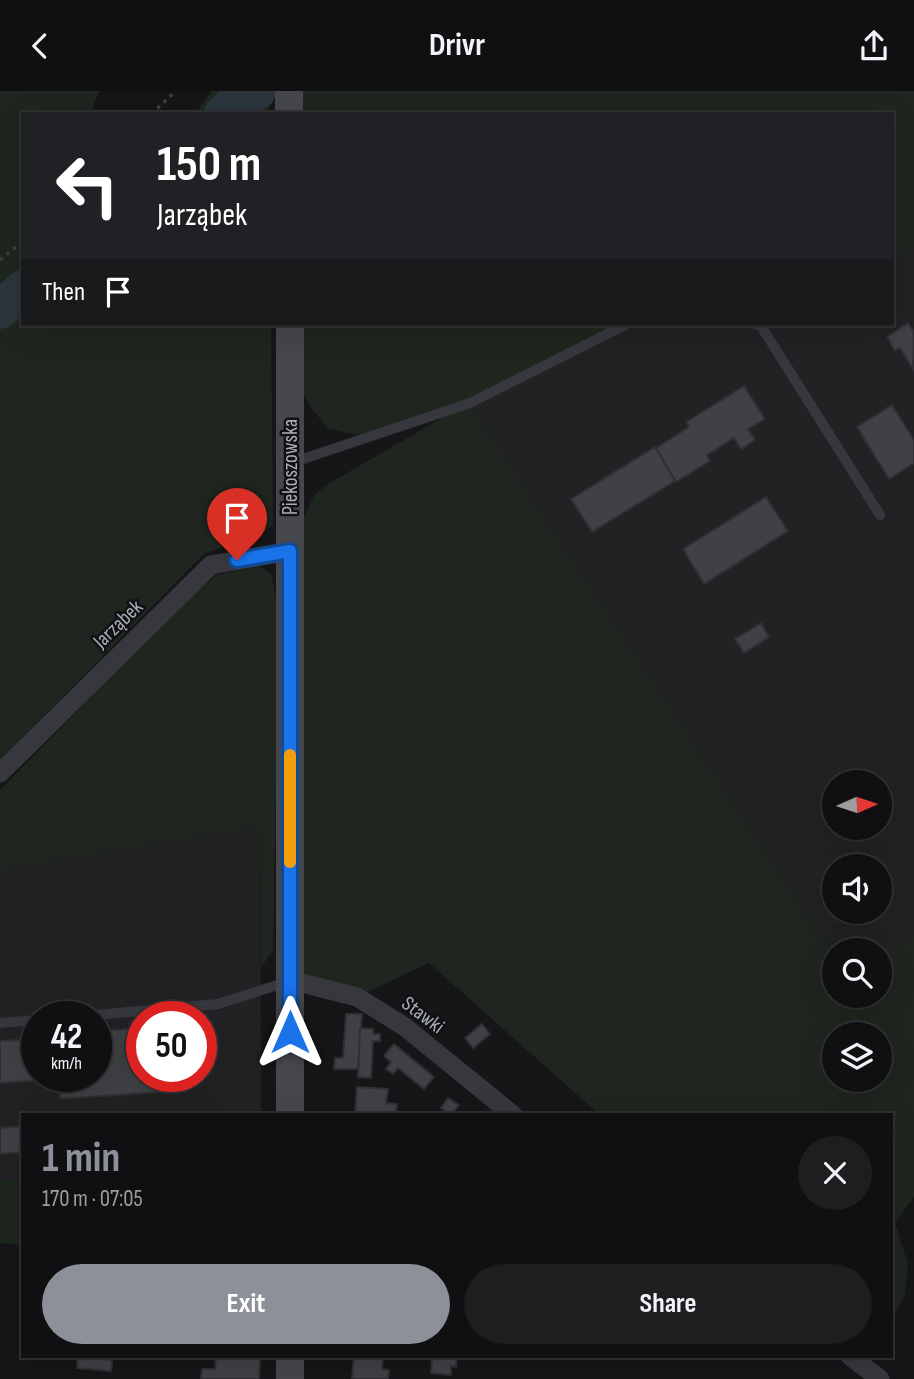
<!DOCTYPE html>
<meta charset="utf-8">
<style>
body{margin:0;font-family:"Sofia Sans Condensed",sans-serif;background:#1e1e20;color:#f1f3f6;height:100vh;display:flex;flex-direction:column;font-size:26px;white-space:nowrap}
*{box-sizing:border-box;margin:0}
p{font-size:23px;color:#9c9d9f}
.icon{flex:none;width:38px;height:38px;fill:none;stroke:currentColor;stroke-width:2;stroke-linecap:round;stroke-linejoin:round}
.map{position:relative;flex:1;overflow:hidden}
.drawer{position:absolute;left:21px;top:1022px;width:872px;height:245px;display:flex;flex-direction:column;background:#101012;border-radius:0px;box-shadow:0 7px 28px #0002,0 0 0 2px #303032}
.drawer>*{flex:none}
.banner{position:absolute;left:21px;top:21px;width:873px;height:214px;border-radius:0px;box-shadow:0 7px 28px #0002,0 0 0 2px #303032;background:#202124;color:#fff;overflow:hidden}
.needle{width:46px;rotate:87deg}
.fabs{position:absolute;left:822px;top:679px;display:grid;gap:14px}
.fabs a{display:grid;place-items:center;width:70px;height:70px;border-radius:50%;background:#101012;box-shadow:0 7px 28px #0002,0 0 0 2px #303032;font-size:35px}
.speed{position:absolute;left:21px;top:910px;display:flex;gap:14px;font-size:35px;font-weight:700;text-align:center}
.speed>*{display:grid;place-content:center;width:91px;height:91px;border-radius:50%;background:#101012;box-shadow:0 7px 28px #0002,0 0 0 2px #303032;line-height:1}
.speed small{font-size:18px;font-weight:400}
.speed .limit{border:10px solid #d22;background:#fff;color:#111}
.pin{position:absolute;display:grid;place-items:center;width:60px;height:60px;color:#fff;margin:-72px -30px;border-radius:50% 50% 50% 0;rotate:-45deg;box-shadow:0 0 7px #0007}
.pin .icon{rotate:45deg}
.me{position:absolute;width:77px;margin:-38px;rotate:0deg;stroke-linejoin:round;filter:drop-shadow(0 0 5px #0008)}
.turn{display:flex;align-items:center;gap:24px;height:147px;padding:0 21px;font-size:32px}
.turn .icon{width:91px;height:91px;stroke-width:2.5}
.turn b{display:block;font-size:49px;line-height:60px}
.then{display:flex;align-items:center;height:66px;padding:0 21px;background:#0003;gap:14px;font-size:26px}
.round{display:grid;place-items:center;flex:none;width:74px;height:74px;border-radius:37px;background:#1e1e20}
.overview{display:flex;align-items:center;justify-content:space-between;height:119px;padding:0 21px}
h1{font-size:42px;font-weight:700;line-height:52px;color:#8c9099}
.cta{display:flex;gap:14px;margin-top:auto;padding:14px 21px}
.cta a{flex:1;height:80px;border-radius:42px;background:#8c9099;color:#fff;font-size:28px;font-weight:700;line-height:80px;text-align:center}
.cta a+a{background:#1e1e20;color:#f1f3f6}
header{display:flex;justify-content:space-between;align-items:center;height:91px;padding:0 21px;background:#101012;font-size:32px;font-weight:700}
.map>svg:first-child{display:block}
.built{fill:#222225;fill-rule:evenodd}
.green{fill:#1e261f;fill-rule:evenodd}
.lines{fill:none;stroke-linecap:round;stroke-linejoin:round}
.river{stroke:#2c353c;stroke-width:38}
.building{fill:#404145;stroke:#303034;stroke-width:2}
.path{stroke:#3d3f44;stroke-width:3.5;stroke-dasharray:3.5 5;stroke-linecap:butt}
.service{stroke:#37383d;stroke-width:10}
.minor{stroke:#37383d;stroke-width:19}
.secondary{stroke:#45474d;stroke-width:28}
.route-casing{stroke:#114b97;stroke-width:18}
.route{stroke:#1a73e8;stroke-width:12}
.slow{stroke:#f59e0b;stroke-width:12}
.labels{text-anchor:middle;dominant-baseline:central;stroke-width:5;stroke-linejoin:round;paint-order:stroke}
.street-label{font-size:21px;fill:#a8adb8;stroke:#111113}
</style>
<header><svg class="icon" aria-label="back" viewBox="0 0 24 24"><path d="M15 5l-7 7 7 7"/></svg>Drivr<svg class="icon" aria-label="share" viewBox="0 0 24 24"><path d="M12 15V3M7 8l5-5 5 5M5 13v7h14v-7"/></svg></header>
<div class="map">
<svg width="914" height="1288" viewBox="0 0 914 1288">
<rect width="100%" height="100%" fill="#161618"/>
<!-- built -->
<g class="built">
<path d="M914,159V845L880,866V859H835V866L470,312L627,233H892L893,163ZM835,691H880V737H835ZM835,775H880V821H835Z"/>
<path d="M260,736L261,1024H23V1088L0,1089V780ZM37,926H96V985H37ZM142,926H201V985H142Z"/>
</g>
<!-- green -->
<g class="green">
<polygon points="0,0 99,0 90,23 23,23 23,233 271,233 273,434 261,444 205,462 0,669"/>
<polygon points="212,0 269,0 270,23 195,23"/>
<polygon points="289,0 914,0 914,159 893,163 892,23 289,23"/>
<path d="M296,233H627L470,312L835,866V905H880V866L914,845V1106L895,1132L908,1173L905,1204L891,1230V1024H600L429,872L357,906L290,889V460L314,404L328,393L466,313L358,344L328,338L309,314L301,296ZM835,943H880V989H835Z"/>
<polygon points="259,475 271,483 279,521 273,860 261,876 260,736 0,780 0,699 165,530 216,484"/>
<polygon points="23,1088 23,1154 0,1152 0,1089"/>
</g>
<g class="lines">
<!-- river -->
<g class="river">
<polyline points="223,23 240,8 257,0"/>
<polyline points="0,219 23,198"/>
</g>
</g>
<!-- building -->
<g class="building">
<polygon points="908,232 914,241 913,278 900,257 895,260 887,246"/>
<polygon points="744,295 765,328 748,338 755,349 741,358 734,347 707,364 710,370 676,391 656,357 689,336 686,331"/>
<polygon points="892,314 914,349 914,372 889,388 857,336"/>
<polygon points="655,356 675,390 592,441 571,408"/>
<polygon points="766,406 788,440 704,493 683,458"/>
<polygon points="761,532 769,546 744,562 735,548"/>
<polygon points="346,923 362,923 358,978 334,978 335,967 343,967"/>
<polygon points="482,933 490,943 473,957 465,947"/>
<polygon points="142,937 142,985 158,985 159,1001 60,1008 58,988 0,992 0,950 37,948 37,985 96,985 96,940"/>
<polygon points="360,937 373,938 373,943 380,943 380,950 373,950 371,987 358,986"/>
<polygon points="394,953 434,986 424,998 398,977 393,983 386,978 391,971 384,965"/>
<polygon points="357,996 388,998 386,1012 397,1013 396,1024 355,1024"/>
<polygon points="448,1007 459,1014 451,1024 441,1017"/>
<polygon points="23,1035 23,1061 0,1063 0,1037"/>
<polygon points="78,1265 96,1265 96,1267 112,1269 111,1280 77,1277"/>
<polygon points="216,1265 260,1268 259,1288 201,1288 202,1278 215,1278"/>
<polygon points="354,1265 383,1265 382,1278 389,1279 388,1288 352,1288"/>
<polygon points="432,1265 457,1265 456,1276 451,1275 451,1284 431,1282"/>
</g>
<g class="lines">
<!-- path -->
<g class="path">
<polyline points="151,23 176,0"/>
<polyline points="0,169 23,150"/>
</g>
<!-- service -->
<g class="service">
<polyline points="755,233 761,235 880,424"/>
<polyline points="294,371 470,312 627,233"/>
<polyline points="73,926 218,913 287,891"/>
<polyline points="0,932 37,929"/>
</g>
<!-- minor -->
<g class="minor">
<polyline points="0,682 211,474 290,460"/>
<polyline points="290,889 357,906 405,936 513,1024"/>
<polyline points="850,1265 880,1288"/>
</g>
<!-- secondary -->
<g class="secondary">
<polyline points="289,0 289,23"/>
<polyline points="290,233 290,1024"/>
<polyline points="290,1265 290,1288"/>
</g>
</g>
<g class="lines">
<!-- route casing -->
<g class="route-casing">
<polyline id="route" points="237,469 290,460 290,941"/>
</g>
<!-- route -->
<use href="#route" class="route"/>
<!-- slow -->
<polyline class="slow" points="290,664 290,771"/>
</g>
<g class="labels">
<!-- street labels -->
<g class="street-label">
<text transform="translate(290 376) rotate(-90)">Piekoszowska</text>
<text transform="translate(118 533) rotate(-44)">Jarząbek</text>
<text transform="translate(423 924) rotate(37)">Stawki</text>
</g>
</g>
</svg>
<div class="fabs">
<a><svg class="needle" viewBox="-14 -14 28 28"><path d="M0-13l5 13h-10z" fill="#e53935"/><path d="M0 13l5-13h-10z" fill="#9c9d9f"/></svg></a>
<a><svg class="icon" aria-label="sound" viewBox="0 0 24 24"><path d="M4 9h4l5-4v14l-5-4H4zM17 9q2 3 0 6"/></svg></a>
<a><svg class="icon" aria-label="search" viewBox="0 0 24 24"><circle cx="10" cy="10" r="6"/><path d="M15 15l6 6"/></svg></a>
<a><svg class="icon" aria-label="layers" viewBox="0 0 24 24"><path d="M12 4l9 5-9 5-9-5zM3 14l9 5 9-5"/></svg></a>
</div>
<div class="speed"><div>42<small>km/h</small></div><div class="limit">50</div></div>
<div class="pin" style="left:237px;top:469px;background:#d93025"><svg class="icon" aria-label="arrive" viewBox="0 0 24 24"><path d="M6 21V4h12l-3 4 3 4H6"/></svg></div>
<svg class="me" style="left:290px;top:941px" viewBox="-20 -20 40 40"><path d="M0-17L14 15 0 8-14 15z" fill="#1a73e8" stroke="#fff" stroke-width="4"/></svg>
<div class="banner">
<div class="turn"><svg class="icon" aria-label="left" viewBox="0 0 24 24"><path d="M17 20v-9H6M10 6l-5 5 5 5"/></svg><div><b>150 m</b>Jarząbek</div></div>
<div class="then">Then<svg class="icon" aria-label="arrive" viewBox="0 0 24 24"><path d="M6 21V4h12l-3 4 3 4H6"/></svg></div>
</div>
<section class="drawer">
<div class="overview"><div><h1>1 min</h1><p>170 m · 07:05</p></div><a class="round"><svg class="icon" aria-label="close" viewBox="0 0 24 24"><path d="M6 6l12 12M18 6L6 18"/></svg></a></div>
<div class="cta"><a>Exit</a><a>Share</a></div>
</section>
</div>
